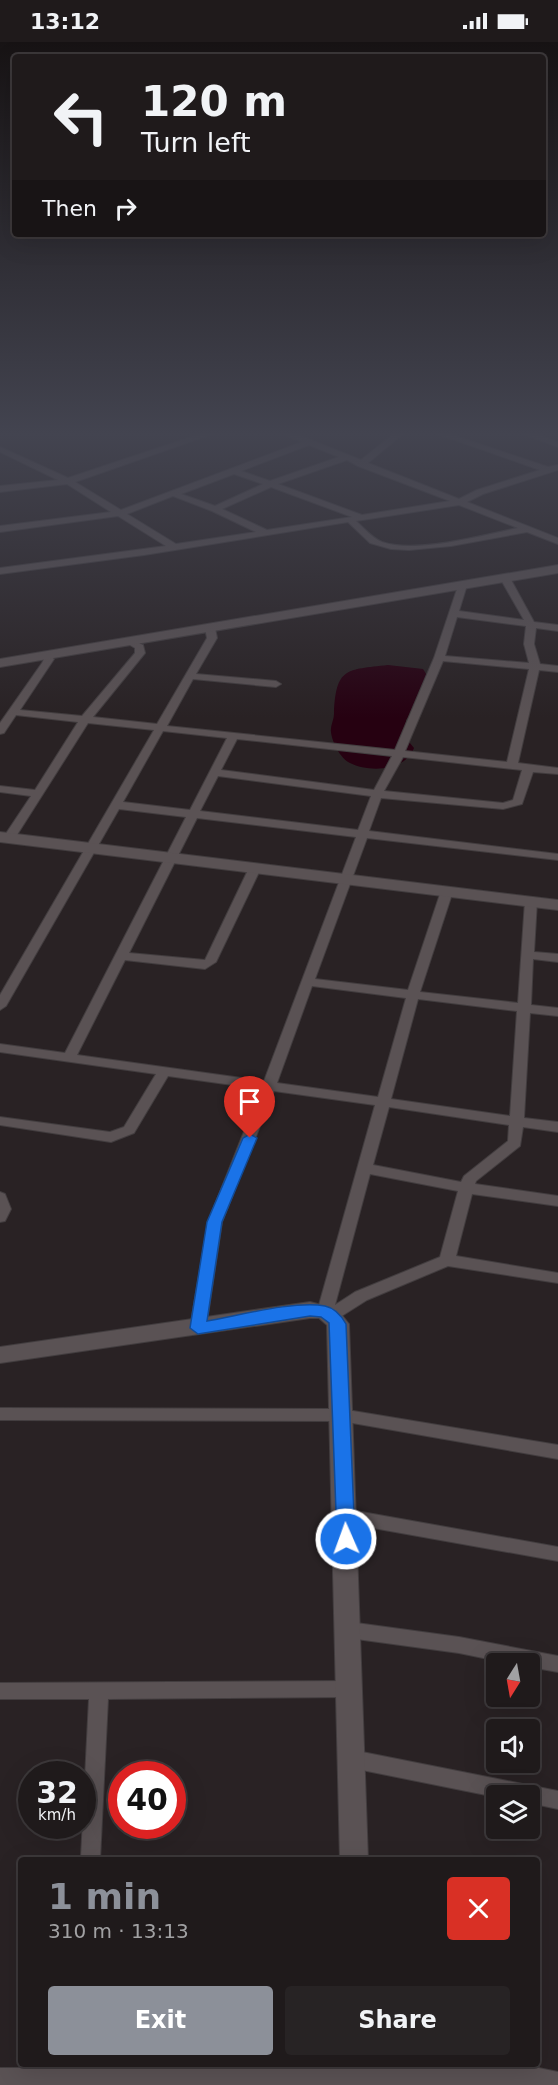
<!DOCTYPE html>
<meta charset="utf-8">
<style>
body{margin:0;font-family:"DejaVu Sans",sans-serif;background:#272324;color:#f1f3f6;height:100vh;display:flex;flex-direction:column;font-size:22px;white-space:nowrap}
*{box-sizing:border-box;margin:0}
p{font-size:20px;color:#a1a1a3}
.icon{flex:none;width:33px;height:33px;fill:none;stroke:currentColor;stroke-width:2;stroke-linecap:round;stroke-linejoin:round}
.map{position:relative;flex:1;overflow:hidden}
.details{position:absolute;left:18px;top:1815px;width:522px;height:210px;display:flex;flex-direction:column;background:#1f1a1b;border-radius:6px;box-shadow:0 6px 24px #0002,0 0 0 2px #3c383a}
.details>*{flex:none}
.top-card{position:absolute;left:12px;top:12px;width:534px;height:183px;border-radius:6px;box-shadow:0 6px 24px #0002,0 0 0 2px #3c383a;background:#1f1a1b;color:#f1f3f6;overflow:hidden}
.needle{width:39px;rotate:191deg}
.fabs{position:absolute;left:486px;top:1611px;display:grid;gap:12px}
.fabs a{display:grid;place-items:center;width:54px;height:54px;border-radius:6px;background:#1f1a1b;box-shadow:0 6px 24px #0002,0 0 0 2px #3c383a;font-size:30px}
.speed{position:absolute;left:18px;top:1719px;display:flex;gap:12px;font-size:30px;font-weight:700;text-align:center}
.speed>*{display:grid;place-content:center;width:78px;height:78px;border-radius:50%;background:#1f1a1b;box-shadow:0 6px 24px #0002,0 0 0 2px #3c383a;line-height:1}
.speed small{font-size:15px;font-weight:400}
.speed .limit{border:9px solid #d22;background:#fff;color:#111}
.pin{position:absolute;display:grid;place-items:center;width:51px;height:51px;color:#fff;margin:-62px -26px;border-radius:50% 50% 50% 0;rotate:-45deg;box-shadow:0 0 6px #0007}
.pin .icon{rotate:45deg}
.me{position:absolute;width:66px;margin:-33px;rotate:358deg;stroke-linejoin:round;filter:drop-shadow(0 0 4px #0008)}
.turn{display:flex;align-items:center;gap:21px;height:126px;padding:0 30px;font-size:27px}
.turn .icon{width:78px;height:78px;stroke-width:2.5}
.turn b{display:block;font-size:42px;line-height:51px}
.then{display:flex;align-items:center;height:57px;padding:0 30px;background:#0003;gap:12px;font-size:22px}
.round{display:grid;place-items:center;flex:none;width:63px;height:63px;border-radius:6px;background:#272324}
.summary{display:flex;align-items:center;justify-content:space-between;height:102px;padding:0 30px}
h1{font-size:36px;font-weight:600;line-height:45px;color:#8c9099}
.cta{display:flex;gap:12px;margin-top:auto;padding:12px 30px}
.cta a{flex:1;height:69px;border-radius:6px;background:#8c9099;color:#fff;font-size:24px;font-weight:600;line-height:69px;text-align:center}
.cta a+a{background:#272324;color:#f1f3f6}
.status{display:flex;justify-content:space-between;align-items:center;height:42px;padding:0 30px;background:#1f1a1b;direction:ltr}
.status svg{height:16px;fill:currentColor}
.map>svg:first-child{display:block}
.water{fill:#260111}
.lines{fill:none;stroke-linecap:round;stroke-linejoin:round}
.street-casing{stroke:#423d3f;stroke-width:2}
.secondary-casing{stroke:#423d3f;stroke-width:2}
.street{fill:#5a5254;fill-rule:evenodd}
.secondary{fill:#5a5254;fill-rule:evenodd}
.route{fill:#1a73e8;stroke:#114b97;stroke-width:1.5}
</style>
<div class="status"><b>13:12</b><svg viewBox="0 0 49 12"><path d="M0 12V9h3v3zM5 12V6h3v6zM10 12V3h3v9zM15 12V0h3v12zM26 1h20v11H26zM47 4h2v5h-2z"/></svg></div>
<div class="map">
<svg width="558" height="2043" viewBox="0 0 558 2043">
<rect width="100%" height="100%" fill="#292224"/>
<!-- water -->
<path class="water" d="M388,623L423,627L428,635L419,662L406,678L405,695L414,706C405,729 370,731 350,721C340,716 332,700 331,690C330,684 334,678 334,672C336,625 346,628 388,623Z"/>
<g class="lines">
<!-- street casing -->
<g class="street-casing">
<g id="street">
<path d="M206,390H218L75,440L121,468L302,400L279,390H291L361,418L396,390H405L368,421L459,457L477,448L540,428L432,390H444L548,425L558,423V428L483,452L467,460L558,496V502L527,490L451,504L409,508L391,507L370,501L348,480L144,513L0,532V526L166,504L118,474L0,490V484L111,470L67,442L0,450V444L58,438L0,410V405L68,436ZM309,403L339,415L270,439L241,429ZM347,418L358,424L450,459L362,473L278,442ZM234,432L263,442L215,464L181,452ZM271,445L352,475L267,488L222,467ZM173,454L212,469L256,490L176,502L127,472ZM459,463L518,486C482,493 416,512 382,500C372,496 364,486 356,479Z"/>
<polygon points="519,390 531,390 558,400 558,405"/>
<path d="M505,533L510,536L534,580L558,583V589L536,586L534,602L540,622L558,624V630L539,628L518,721L558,726V732L533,730L522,762L503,767L381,756L369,789L558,812V818L367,796L315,937L408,948L441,849L447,845L453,849L420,950L518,961L525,859L531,855L535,856L537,859L534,910L558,912V920L533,917L531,963L558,966V974L530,971L524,1076L558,1080V1090L523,1085L520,1104L476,1139L475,1142L558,1154V1164L472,1152L456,1214L558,1231V1241L448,1224L367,1258L337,1277C329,1279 321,1277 317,1270L375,1063L274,1049L222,1180L206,1286L204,1290H192L190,1286L208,1180L261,1047L168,1034L134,1091L116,1098L111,1100L0,1083V1075L110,1090L124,1085L156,1032L0,1010V1002L65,1011L186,775L119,767L6,964L0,968V953L154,688L88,681L15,796L9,799L3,796L31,754L0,750V744L35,748L78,680L16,673L4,691L0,692V681L42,621L44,617L41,613L46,610L54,617L20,668L82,674L135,611V606L123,599L128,596L143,603L145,611L93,675L157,682L207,596L205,586L210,583L215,586L217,596L196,632L276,639L281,642L276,645L193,637L167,684L395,708L434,616L459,541L467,543L459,569L524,578L500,536ZM457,575L526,584L524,602L529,621L445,614ZM443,619L529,627L507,720L405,709ZM163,689L227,696L190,768L123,760ZM237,697L392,714L374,748L221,728ZM403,715L522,728L513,758L503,761L384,749ZM218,734L371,754L358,788L200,769ZM197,776L356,795L264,1039L77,1013L125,918L205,927L216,920L261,826L259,824L255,822L249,826L205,918L129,911ZM312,944L406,956L378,1055L277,1041ZM418,957L517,969L510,1074L391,1057ZM389,1065L509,1083L508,1099L464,1134L461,1140L373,1123ZM370,1132L458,1149L440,1215L355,1250L335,1263Z"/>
<polygon points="0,1150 5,1152 11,1167 5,1179 0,1180"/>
<polygon points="0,1366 341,1367 558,1403 558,1417 341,1379 0,1378"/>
<polygon points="345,1467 558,1505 558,1519 345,1481 339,1479 336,1474 339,1469"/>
<polygon points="349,1580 459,1595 558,1614 558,1630 530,1625 530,1622 513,1622 459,1611 349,1596 342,1594 340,1588 342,1582"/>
<polygon points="351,1639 358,1641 361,1647 358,1653 351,1655 108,1657 100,1818 82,1818 81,1815 89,1657 0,1657 0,1641"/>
<polygon points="352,1708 558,1749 558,1767 530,1761 530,1754 496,1755 352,1726 345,1723 342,1717 345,1711"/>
<polygon points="529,2024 558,2030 558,2043 0,2043 0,2026"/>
</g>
</g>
<!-- secondary casing -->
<g class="secondary-casing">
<g id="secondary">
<polygon points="558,523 558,531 0,625 0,617"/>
<polygon points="0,790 558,858 558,868 0,800"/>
<polygon points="310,1260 337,1267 349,1282 368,1818 340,1818 327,1283 319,1276 310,1276 0,1321 0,1305"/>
<rect x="343" y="2022" width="30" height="21"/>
</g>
</g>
<!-- street -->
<use href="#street" class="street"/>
<!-- secondary -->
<use href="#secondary" class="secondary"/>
</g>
<!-- sky -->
<linearGradient id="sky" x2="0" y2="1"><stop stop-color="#171314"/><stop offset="0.58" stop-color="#434450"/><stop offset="1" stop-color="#434450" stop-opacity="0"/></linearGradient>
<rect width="558" height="676" fill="url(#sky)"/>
<!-- route -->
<path class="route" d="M250,1092L257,1096L222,1180L207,1279C237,1274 296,1258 325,1264C335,1266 341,1273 346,1282L355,1497L352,1502L346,1504L339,1502L337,1497L329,1281L321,1275L310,1274L198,1292L190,1286L207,1180L243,1096Z"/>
</svg>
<div class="fabs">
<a><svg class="needle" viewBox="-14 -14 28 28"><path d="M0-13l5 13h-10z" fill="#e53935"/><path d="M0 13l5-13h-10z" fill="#a1a1a3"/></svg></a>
<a><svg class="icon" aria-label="sound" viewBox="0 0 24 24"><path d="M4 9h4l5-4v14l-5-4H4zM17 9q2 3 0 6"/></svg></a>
<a><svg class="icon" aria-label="layers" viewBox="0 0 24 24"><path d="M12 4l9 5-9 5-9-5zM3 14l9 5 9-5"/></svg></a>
</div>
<div class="speed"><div>32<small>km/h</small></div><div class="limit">40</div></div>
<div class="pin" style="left:250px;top:1096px;background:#d93025"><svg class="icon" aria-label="arrive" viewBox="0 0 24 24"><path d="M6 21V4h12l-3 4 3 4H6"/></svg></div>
<svg class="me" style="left:346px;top:1497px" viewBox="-20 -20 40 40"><circle r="17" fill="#1a73e8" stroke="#fff" stroke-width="3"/><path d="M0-11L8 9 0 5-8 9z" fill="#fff"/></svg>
<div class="top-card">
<div class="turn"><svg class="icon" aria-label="left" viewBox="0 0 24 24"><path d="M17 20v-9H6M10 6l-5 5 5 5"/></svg><div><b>120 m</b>Turn left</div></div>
<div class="then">Then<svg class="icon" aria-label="right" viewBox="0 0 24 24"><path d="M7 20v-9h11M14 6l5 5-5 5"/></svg></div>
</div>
<section class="details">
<div class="summary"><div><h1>1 min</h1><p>310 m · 13:13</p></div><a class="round" style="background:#d93025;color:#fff"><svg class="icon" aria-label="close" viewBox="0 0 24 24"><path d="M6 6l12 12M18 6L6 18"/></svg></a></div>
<div class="cta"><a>Exit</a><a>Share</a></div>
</section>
</div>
